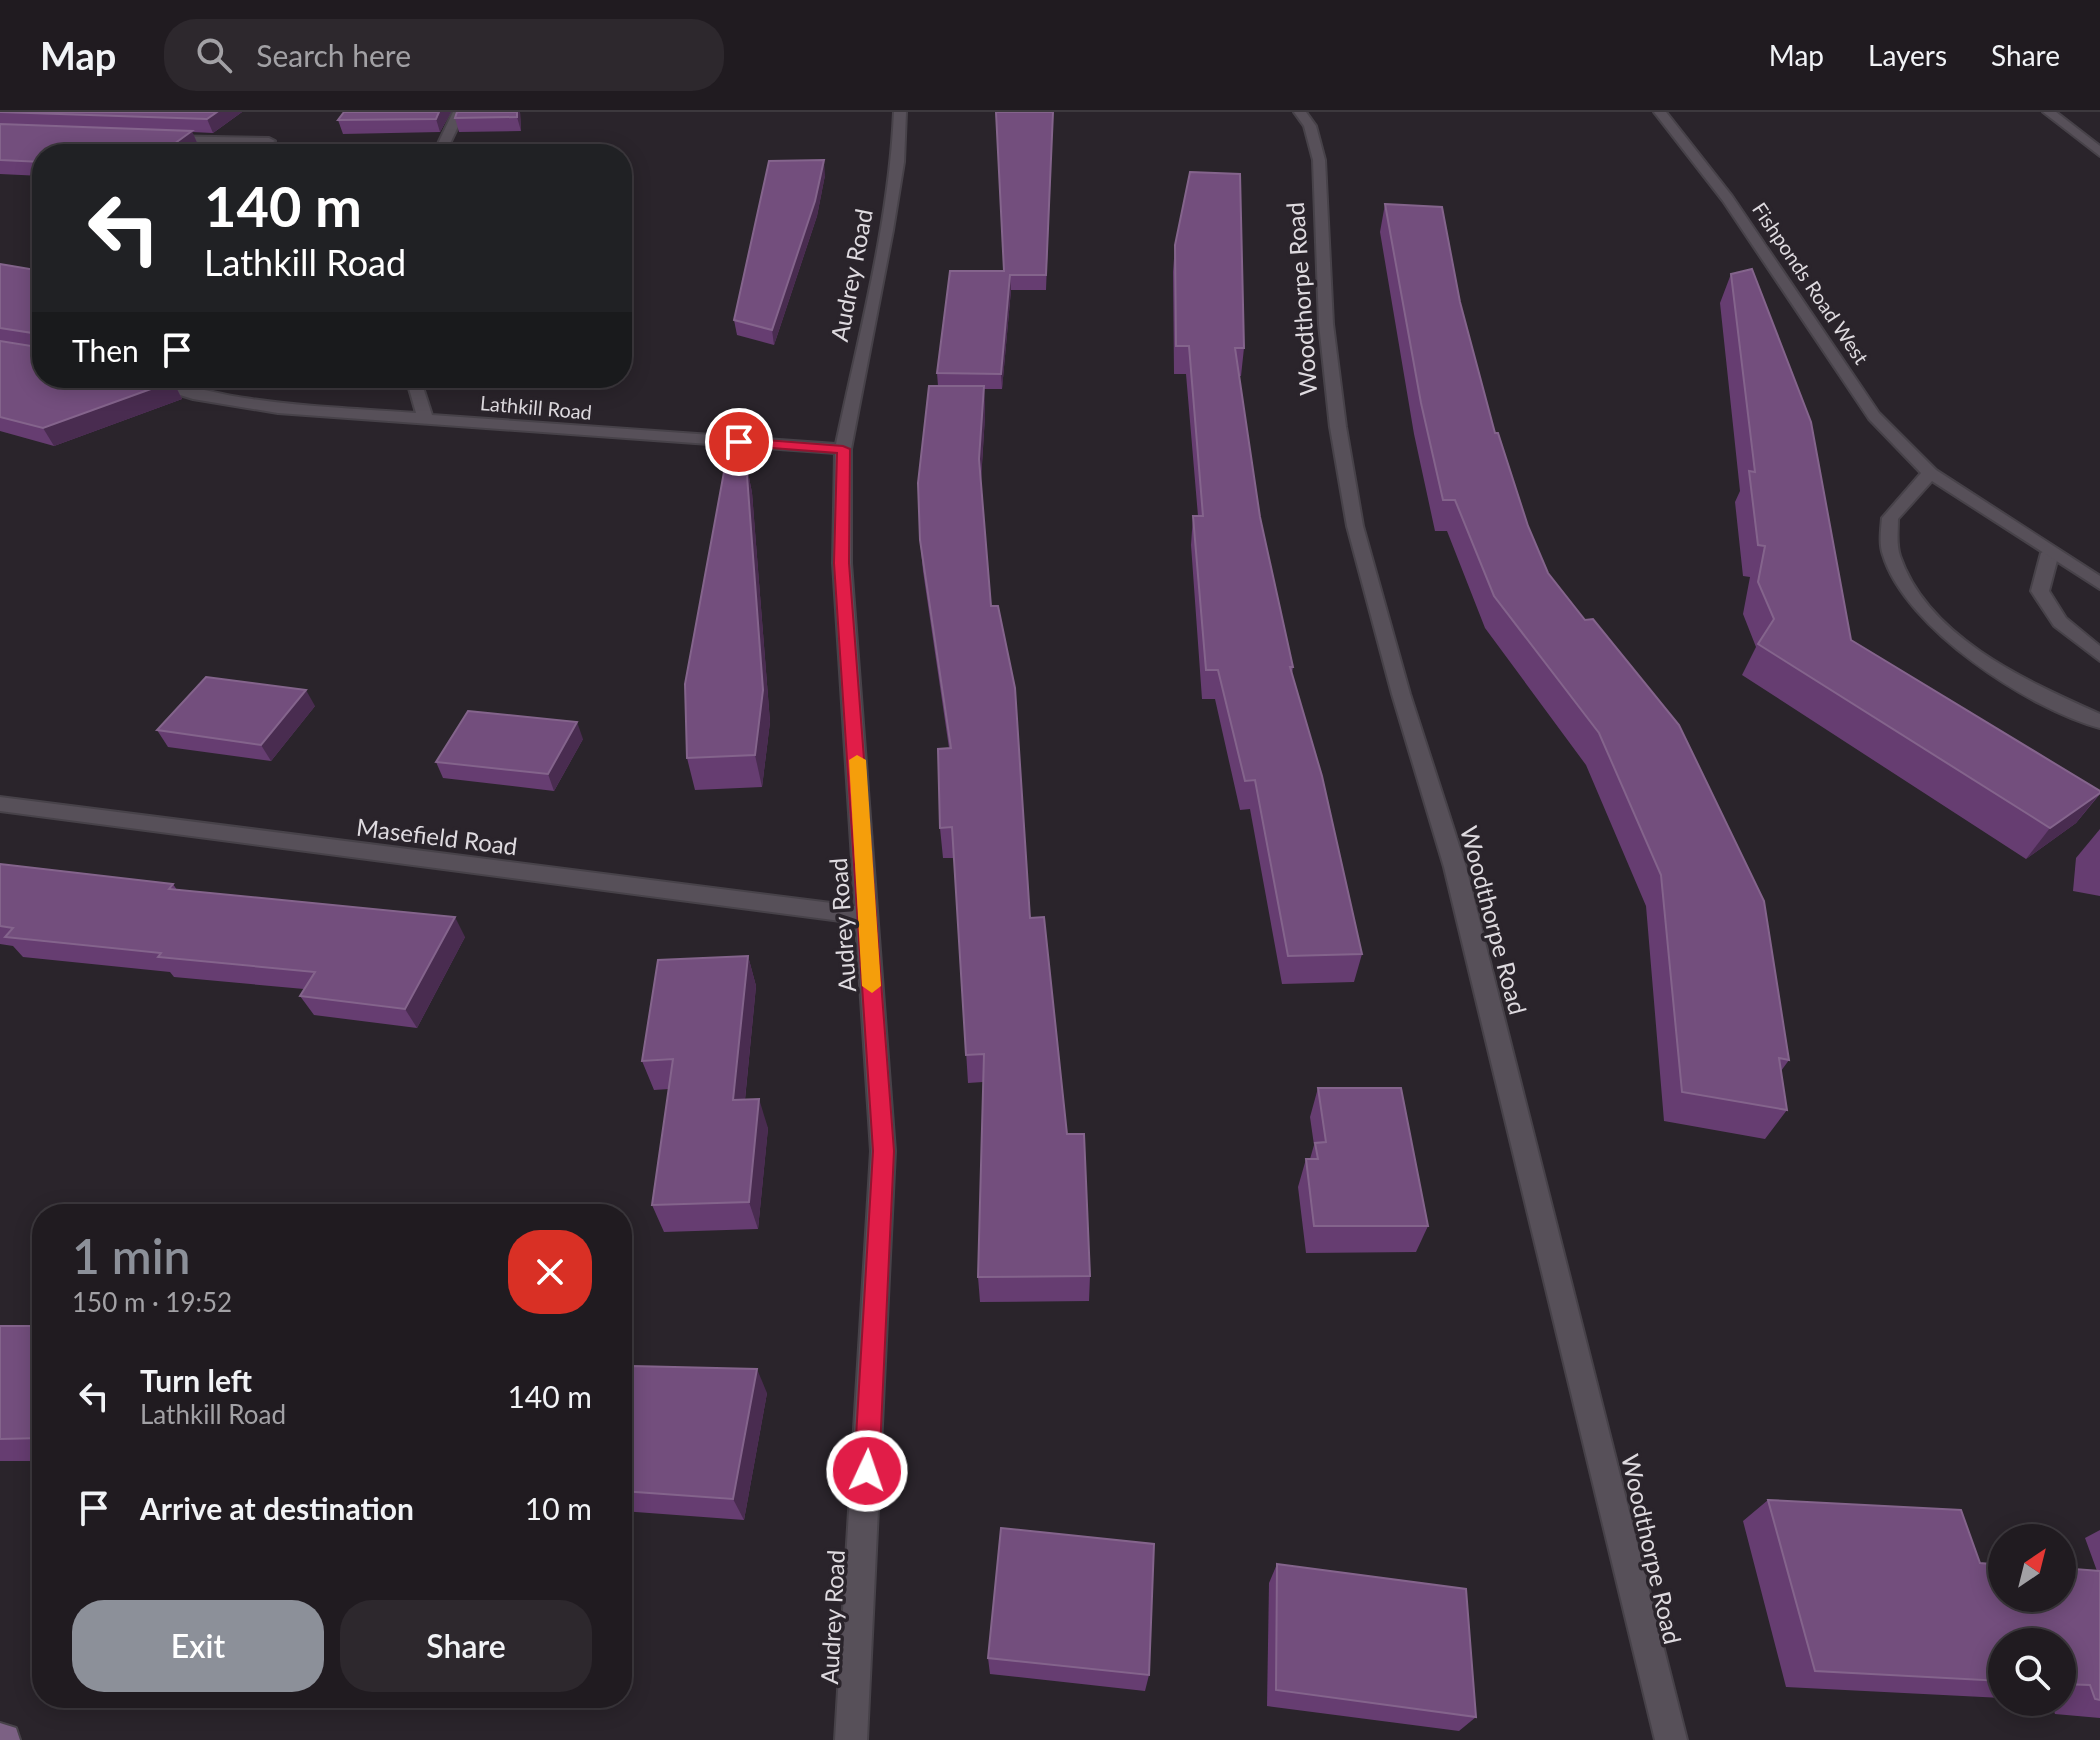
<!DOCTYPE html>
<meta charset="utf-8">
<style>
body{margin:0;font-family:Lato,sans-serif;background:#2d282d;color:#f1f3f6;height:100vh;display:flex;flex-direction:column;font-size:30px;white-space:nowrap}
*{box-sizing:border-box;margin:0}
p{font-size:26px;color:#a2a1a5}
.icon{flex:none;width:44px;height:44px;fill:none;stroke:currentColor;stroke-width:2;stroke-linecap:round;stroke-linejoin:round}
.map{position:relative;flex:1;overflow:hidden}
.panel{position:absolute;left:32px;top:1092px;width:600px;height:504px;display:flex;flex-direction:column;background:#201b20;border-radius:32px;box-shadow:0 4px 20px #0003,0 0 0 2px #3d393e}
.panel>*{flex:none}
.guide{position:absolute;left:32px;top:32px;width:600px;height:244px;border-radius:32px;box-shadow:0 4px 20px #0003,0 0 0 2px #3d393e;background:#202124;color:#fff;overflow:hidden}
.needle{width:52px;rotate:35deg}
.buttons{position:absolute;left:1988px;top:1412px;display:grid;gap:16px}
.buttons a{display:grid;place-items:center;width:88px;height:88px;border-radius:50%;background:#201b20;box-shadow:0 4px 20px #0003,0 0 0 2px #3d393e;font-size:40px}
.pin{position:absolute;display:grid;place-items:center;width:68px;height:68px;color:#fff;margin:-34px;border:4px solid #fff;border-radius:50%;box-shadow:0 2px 8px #0007}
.me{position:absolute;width:88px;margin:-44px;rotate:3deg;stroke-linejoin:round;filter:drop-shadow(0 0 6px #0008)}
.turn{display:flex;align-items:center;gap:28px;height:168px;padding:0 40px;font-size:36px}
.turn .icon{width:104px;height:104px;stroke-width:2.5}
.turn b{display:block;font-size:56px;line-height:68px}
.then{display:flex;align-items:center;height:76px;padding:0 40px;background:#0003;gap:16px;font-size:30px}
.round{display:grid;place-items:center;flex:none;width:84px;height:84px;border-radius:32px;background:#2d282d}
.overview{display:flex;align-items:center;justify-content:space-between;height:136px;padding:0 40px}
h1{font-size:48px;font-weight:600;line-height:60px;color:#8c9099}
.primary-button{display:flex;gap:16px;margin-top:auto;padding:16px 40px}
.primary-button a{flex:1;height:92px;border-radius:32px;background:#8c9099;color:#fff;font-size:32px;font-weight:600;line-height:92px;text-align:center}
.primary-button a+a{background:#2d282d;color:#f1f3f6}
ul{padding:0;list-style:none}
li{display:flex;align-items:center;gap:24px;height:112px;padding:0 40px}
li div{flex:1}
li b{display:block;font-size:30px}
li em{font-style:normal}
header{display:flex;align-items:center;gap:48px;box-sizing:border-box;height:112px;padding:0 40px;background:#201b20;border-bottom:2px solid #3d393e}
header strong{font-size:38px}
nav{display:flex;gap:44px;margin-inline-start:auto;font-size:28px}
.search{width:560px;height:72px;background:#2d282d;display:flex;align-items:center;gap:20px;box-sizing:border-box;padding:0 28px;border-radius:32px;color:#a2a1a5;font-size:30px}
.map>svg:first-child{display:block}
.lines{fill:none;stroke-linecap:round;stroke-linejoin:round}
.service-casing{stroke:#474249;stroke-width:4}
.minor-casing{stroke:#474249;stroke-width:4}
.tertiary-casing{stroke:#474249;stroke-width:4}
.secondary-casing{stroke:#474249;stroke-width:4}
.service{fill:#575059;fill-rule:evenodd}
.minor{fill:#575059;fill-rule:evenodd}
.tertiary{fill:#575059;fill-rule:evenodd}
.secondary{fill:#7c6184;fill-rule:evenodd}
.wall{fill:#663d71}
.shaded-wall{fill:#492c50}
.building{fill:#734e7d;stroke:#84648c;stroke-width:2}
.route{fill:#e11d48;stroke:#92132f;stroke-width:2}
.slow{fill:#f59e0b}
.labels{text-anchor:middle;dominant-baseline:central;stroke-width:7;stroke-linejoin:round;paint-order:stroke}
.far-street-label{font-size:20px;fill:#dedadf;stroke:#2a242b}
.street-label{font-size:24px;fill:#dedadf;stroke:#2a242b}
</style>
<header>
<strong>Map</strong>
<div class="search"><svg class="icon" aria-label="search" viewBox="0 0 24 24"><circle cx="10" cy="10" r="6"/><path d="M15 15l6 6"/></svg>Search here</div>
<nav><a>Map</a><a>Layers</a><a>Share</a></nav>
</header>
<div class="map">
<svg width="2100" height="1628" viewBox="0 0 2100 1628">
<rect width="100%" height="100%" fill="#2a242b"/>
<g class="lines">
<!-- service casing -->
<g class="service-casing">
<polygon id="service" points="2050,436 2059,441 2049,479 2066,506 2100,534 2100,549 2054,514 2031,479 2041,441"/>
</g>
<!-- minor casing -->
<g class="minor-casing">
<g id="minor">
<polygon points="453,0 465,0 445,42 433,42"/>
<path d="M894,0H906L904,50L893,118L851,337V451L895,1039L867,1628H835L871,1039L856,811L0,699V685L855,794L833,451L835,341L278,301L193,287L125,266C165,266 205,280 245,286C302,295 359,297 416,301L406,266H420L432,303L836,332C859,222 889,112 894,0Z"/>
<polygon points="1294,0 1306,0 1316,14 1325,48 1333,212 1346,315 1363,414 1410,582 1466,755 1687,1628 1655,1628 1444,755 1392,582 1347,414 1330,315 1319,212 1313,48 1304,14"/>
<path d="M1654,0H1666L1732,84L1879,301L1936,358L2100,464V477L1932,369L1898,407C1898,419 1896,432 1900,444C1928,526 2027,569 2100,602V616C2029,597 1905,516 1883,443C1879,432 1881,418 1882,406L1921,361L1869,307L1723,89Z"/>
<polygon points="161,24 269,26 275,29 269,32 165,29 159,26"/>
</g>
</g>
<!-- tertiary casing -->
<g class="tertiary-casing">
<polygon id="tertiary" points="2043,0 2056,0 2100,34 2100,44"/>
</g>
<!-- secondary casing -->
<g class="secondary-casing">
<polygon id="secondary" points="0,1611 16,1616 20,1628 0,1628"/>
</g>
<!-- service -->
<use href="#service" class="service"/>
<!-- minor -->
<use href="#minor" class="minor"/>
<!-- tertiary -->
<use href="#tertiary" class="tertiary"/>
<!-- secondary -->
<use href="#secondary" class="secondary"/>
</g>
<!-- wall -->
<g class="wall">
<polygon points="0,0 242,0 213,21 192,20 198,33 185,42 42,42 42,64 0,62"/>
<polygon points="451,0 440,20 343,22 338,8"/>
<polygon points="520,0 521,19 459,20 455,6"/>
<polygon points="1053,0 1046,178 1011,178 1002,277 984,277 985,304 981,369 991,494 1030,806 1090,1164 1089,1189 980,1190 978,1165 983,970 968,971 954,746 943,746 940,716 949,636 923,459 920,428 938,274 937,261 1004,159"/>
<polygon points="825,63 817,104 774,233 737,223 734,208"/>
<polygon points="1385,92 1460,190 1495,321 1528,414 1548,461 1789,948 1781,959 1787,998 1765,1027 1664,1009 1646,794 1586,653 1485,516 1447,419 1435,419 1414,322 1380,120"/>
<polygon points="1175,133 1244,236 1241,264 1239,264 1260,405 1293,555 1292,562 1362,842 1354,870 1282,872 1250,697 1240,698 1215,587 1202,587 1191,433 1193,404 1198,404 1186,262 1174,262 1173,160"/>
<polygon points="0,152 42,159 42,266 238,266 210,276 171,268 173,269 182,287 54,334 0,319"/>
<polygon points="1731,162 1851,528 2100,679 2100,682 2076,711 2026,747 1742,563 1756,535 1743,502 1750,465 1743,464 1735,390 1740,379 1720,191"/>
<polygon points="746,350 752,381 770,610 762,675 695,678 687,646"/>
<polygon points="315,594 271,649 168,635 157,618"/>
<polygon points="583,627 554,679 443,666 436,650"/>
<polygon points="2100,717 2100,784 2073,779 2076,746"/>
<polygon points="0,752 173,772 177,778 465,825 417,916 314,903 300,884 304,877 174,865 170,860 23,845 13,834 0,832"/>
<polygon points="748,844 756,874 745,988 768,1016 758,1117 664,1120 652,1093 669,977 654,978 642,949"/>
<polygon points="1318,976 1428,1114 1416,1140 1306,1141 1298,1075 1306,1047 1310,1047 1314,1033 1310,1005"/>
<rect x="0" y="1214" width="42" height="135"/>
<polygon points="622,1260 767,1281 744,1408 622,1399"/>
<polygon points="1768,1388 1980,1451 2097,1459 2085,1426 2100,1418 2100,1606 2055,1602 2051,1590 2062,1590 2062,1530 2002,1530 2002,1586 1786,1575 1743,1409"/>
<polygon points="1277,1452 1476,1605 1459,1619 1267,1594 1269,1471"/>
<polygon points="988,1546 1149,1563 1145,1579 990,1562"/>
</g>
<!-- shaded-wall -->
<g class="shaded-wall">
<polygon points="217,0 242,0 213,21 207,7"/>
<polygon points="439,0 451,0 440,20 436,7"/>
<polygon points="517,0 520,0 521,19 517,5"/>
<polygon points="192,19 198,33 185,42 160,42"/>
<polygon points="824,48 825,63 817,104 774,233 772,218"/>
<polygon points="1010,163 1011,178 1002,277 1001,262"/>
<polygon points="205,266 238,266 210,276"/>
<polygon points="173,269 182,287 54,334 43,316"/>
<polygon points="984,274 985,304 980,378 979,347"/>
<polygon points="746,350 752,381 770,610 762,675 755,643"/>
<polygon points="306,578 315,594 271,649 261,633"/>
<polygon points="577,610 583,627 554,679 548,662"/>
<polygon points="2100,681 2076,711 2026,747 2050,716"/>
<polygon points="455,805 465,825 417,916 405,897"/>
<polygon points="748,844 756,874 742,1017 733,988"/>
<polygon points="759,987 768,1016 758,1117 749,1090"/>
<polygon points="757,1257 767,1281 744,1408 733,1387"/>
</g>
<!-- building -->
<g class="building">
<polygon points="0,0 217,0 207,7"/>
<polygon points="344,0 439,0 436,7 338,8"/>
<polygon points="457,0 517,0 517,5 455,6"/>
<polygon points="996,0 1053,0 1046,163 1010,163 1001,262 937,261 950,159 1004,159"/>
<polygon points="0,12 192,19 160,42 42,42 42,50 0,48"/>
<polygon points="824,48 815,89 772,218 734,208 769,49"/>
<polygon points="1190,60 1240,62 1244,236 1235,236 1260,405 1293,555 1290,555 1322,664 1362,842 1288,844 1255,668 1245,669 1218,558 1206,558 1193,404 1203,404 1189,234 1176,234 1175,133"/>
<polygon points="1385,92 1442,95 1460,190 1495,321 1498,321 1528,414 1548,461 1585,508 1593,507 1679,613 1764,789 1789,948 1779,946 1787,998 1682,980 1661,763 1599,621 1494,484 1455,388 1443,388 1421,291"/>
<polygon points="0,152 42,159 42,266 163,266 173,269 43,316 0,305 0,229 31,234 35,231 32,221 0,216"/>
<polygon points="1752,157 1811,310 1851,528 2100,679 2100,681 2050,716 1758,532 1774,507 1758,470 1765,434 1758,433 1749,359 1755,360 1731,162"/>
<polygon points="929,274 984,274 979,347 991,494 998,494 1015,576 1030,806 1044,805 1067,1022 1084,1022 1090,1164 978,1165 984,942 966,943 952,715 940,716 938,637 951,636 920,428 918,371"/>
<polygon points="726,349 746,350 763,578 755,643 687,646 685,572"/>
<polygon points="206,565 306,578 261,633 157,618"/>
<polygon points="468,599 577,610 548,662 436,650"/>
<polygon points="0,752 173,772 169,777 455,805 405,897 300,884 315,860 158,845 161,841 5,825 13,816 0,814"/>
<polygon points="748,844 733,988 759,987 749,1090 652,1093 673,947 642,949 658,848"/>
<polygon points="1318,976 1401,976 1428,1114 1314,1114 1306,1047 1318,1047 1315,1031 1326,1030"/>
<polygon points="0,1214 42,1214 42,1326 0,1327"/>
<polygon points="632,1254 757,1257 733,1387 622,1379 622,1260 630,1261"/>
<polygon points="1768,1388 1961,1398 1980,1451 2002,1453 2002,1486 2062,1486 2062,1456 2100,1459 2100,1588 2095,1587 2090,1573 2062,1572 2062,1530 2002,1530 2002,1569 1815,1559"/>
<polygon points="1001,1416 1154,1432 1149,1563 988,1546"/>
<polygon points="1277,1452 1466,1477 1476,1605 1276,1578"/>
</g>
<!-- route -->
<polygon class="route" points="739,326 843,334 850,337 849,451 894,1039 879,1359 875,1368 867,1372 858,1368 854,1359 873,1039 834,451 837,341 734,333 734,327"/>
<!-- slow -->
<polygon class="slow" points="857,643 866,648 881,874 872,881 862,874 849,648"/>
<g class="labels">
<!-- far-street labels -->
<g class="far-street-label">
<text transform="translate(1811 171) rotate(56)">Fishponds Road West</text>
<text transform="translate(536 295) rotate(5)">Lathkill Road</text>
</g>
<!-- street labels -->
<g class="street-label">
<text transform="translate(851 163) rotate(-79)">Audrey Road</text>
<text transform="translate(1301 187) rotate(-94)">Woodthorpe Road</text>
<text transform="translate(437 724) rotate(7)">Masefield Road</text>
<text transform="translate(1494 808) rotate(75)">Woodthorpe Road</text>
<text transform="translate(842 813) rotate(-94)">Audrey Road</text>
<text transform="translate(1652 1437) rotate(77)">Woodthorpe Road</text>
<text transform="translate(832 1505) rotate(-87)">Audrey Road</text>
</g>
</g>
</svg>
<div class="buttons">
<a><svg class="needle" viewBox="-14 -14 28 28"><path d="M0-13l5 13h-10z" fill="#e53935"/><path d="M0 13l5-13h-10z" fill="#a2a1a5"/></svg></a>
<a><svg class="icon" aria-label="search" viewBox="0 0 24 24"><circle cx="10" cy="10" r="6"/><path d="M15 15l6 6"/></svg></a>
</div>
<div class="pin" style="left:739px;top:330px;background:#d93025"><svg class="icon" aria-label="arrive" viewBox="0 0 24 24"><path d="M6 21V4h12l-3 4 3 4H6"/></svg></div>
<svg class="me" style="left:867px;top:1359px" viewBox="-20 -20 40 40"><circle r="17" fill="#e11d48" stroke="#fff" stroke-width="3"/><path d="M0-11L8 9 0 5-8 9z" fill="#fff"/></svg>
<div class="guide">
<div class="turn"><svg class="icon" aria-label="left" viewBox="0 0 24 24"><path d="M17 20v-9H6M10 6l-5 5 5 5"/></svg><div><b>140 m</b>Lathkill Road</div></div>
<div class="then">Then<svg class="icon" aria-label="arrive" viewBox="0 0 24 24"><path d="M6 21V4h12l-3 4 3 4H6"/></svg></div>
</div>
<section class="panel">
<div class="overview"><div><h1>1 min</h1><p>150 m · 19:52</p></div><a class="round" style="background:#d93025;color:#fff"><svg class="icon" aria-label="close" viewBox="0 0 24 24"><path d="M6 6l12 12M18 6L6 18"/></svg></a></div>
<ul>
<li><svg class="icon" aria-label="left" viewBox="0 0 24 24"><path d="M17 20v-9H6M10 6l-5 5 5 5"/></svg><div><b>Turn left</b><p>Lathkill Road</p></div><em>140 m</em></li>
<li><svg class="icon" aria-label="arrive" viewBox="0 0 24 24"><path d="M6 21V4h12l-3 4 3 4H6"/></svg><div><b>Arrive at destination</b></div><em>10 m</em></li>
</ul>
<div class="primary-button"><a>Exit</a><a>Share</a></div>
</section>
</div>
